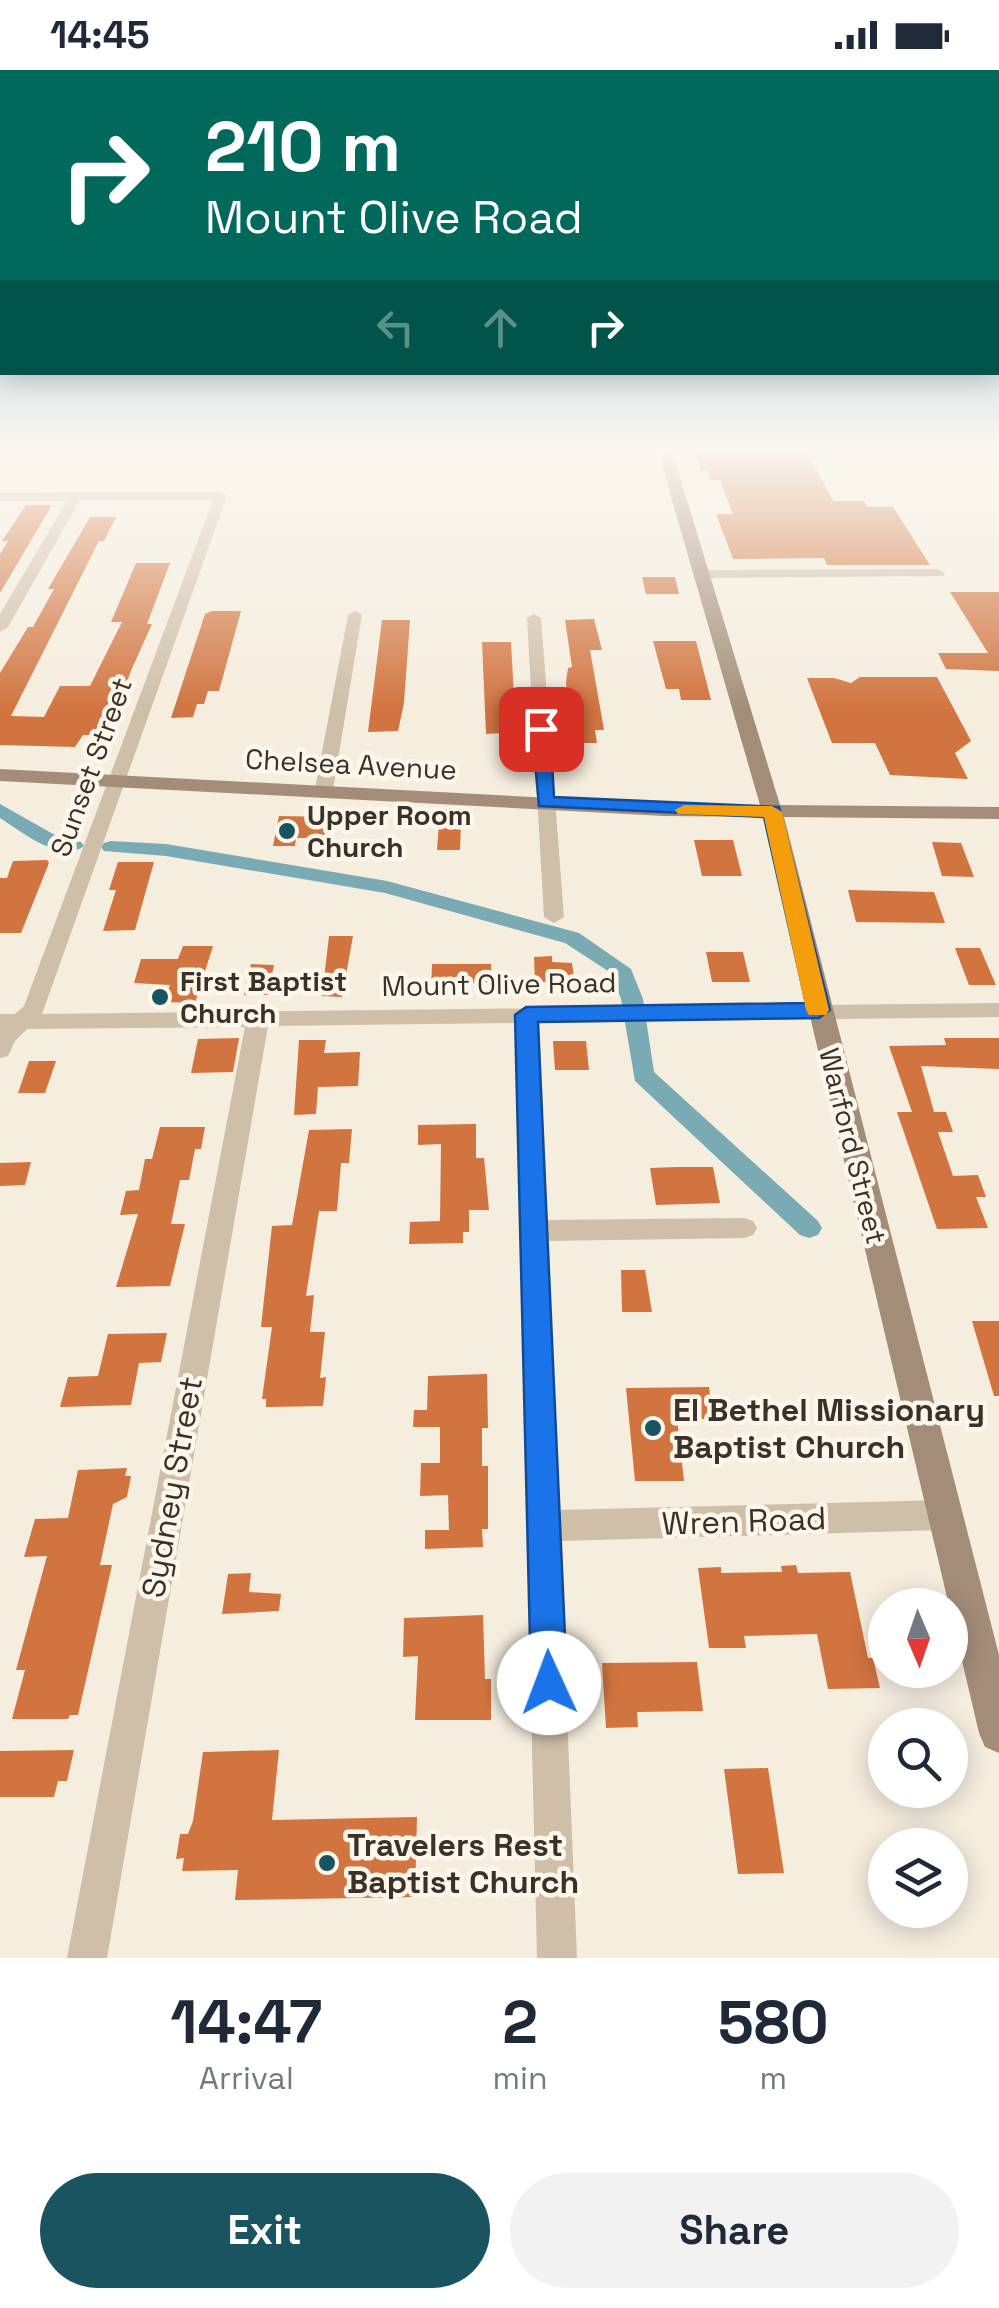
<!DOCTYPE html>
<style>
body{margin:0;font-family:"Space Grotesk",sans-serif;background:#f2f2f3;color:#1f2937;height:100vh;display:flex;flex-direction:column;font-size:38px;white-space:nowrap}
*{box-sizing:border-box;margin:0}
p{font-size:32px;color:#747a83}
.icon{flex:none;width:55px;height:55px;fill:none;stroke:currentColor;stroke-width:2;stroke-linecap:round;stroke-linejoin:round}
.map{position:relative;height:1888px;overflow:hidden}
.panel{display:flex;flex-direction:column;background:#fff;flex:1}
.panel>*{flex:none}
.hud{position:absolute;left:0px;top:0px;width:1000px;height:305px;box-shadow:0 5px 25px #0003;background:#00695c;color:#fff;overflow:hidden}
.needle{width:65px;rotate:178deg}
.buttons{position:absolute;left:868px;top:1518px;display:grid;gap:20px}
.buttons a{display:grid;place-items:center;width:100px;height:100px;border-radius:50%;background:#fff;box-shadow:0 5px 25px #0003;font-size:50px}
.pin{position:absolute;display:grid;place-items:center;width:85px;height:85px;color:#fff;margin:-42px;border-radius:20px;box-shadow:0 5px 15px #0006}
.me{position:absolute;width:110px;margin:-55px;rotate:358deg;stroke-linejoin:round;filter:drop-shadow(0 0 8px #0008)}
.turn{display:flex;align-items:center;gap:35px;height:210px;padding:0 40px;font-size:45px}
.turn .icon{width:130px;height:130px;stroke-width:2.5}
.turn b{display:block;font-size:70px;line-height:85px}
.lanes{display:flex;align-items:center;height:95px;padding:0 40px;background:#0003;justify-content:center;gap:50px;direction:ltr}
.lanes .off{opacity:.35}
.eta{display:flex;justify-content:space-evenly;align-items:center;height:170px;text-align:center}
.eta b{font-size:60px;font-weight:700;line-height:70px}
.cta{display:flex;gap:20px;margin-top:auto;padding:20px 40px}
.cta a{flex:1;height:115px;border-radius:60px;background:#1a5461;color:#fff;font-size:40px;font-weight:700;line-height:115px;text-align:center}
.cta a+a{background:#f2f2f3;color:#1f2937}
.status{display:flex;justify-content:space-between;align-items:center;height:70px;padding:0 50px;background:#fff;direction:ltr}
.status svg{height:28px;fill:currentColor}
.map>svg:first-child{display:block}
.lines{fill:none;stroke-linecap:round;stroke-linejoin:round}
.canal{fill:#7aabb5;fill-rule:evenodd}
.building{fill:#d1743f}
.minor{fill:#cfbea8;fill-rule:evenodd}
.secondary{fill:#a38d79;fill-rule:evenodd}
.route{fill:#1a73e8;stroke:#114b97;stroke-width:2.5}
.slow{fill:#f59e0b}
.poi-dot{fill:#1a5461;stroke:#fcf6eb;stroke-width:4}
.labels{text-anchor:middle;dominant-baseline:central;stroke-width:9;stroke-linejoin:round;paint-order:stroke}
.street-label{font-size:28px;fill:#3b3129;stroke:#fcf6eb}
.poi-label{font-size:28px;font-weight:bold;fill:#3b3129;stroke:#fcf6eb;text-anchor:start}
.near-poi-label{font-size:32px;font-weight:bold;fill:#3b3129;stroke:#fcf6eb;text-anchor:start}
.near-street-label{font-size:32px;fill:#3b3129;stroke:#fcf6eb}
</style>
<div class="status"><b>14:45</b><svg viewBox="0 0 49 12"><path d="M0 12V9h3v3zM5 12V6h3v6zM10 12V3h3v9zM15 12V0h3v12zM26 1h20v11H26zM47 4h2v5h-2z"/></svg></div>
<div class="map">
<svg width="999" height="1888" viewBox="0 0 999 1888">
<rect width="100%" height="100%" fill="#f5edde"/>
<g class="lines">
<!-- canal -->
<g class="canal">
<path d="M0,734L62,769L81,772L84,776C60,794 21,761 0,748Z"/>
<polygon points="111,771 166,774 387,811 579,863 631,899 643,929 654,1002 818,1151 822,1158 818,1165 809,1168 800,1165 635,1011 621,929 611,903 565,873 385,823 166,786 104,781 101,777 104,773"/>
</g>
</g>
<!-- building -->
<g class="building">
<polygon points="694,378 805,378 833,431 864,431 867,437 893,437 930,495 827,495 824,488 733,489 716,444 733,444 720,410 711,410 708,401 701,401"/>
<polygon points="26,435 52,435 0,523 0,484 8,471 2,471"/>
<polygon points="90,447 116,447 104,471 99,471 11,646 44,647 60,616 90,616 122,552 111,552 136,493 170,493 147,554 152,554 130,603 126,616 129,616 108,665 83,665 75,677 0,675 0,603 28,557 33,557 54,519 48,519"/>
<polygon points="642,507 675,507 679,524 646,524"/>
<polygon points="950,522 999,522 999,601 946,599 938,583 988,583"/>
<polygon points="212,541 241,541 219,621 208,621 204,634 197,634 193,647 171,648 205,544"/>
<polygon points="594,549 602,580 590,580 604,660 595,660 597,673 571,673 566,612 568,598 572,597 565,550"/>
<polygon points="382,550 410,550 404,633 398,661 368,662"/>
<polygon points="653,571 696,571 711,630 681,630 679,619 666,619"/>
<polygon points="482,572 511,572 514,627 508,631 509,657 503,663 486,664"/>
<polygon points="860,607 937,607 971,671 955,683 968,709 890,705 875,673 832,673 807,608 834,608 851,613"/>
<polygon points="279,746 330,747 325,768 296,768 295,776 273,776"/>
<polygon points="439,753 461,753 460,780 437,780"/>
<polygon points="694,770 733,770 742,806 702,806"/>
<polygon points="932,772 961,773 974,807 942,806"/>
<polygon points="47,790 49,793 21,863 0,863 0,808 7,808 13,791"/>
<polygon points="118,792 154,792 135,860 103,861 116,820 109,820"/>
<polygon points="848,820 934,822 945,853 856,852"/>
<polygon points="329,866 353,866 342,927 322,926"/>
<polygon points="183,876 213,876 195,933 164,932 170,915 134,913 141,889 178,889"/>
<polygon points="955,878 980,878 996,915 969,915"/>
<polygon points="706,882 743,882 750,912 712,912"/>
<polygon points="552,886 552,892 572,893 574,907 568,912 535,912 534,887"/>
<polygon points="251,894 274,895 268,925 244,925"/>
<polygon points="432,894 491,894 492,912 456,914 453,922 431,922"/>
<polygon points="239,968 233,1002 191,1003 198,969"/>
<polygon points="944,968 999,968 999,999 921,996 934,1042 946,1042 953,1062 938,1062 953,1106 978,1105 986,1127 976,1127 988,1158 937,1159 897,1042 912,1042 889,976 946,975"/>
<polygon points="299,970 326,970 324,983 360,982 358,1016 318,1017 316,1044 294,1045"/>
<polygon points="553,971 586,971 589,1000 555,1000"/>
<polygon points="29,991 56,991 45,1023 18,1023"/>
<polygon points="476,1054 476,1088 484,1088 489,1140 469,1140 469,1162 463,1162 463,1173 409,1174 410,1152 440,1151 441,1074 418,1075 418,1055"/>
<polygon points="160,1057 205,1057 201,1079 195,1079 189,1110 180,1110 171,1154 185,1154 170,1216 116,1217 138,1144 120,1145 126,1121 139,1120 145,1089 152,1089"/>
<polygon points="352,1059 349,1093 341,1093 337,1141 319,1141 306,1226 314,1225 310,1262 325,1262 320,1308 326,1307 323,1336 266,1337 266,1329 262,1329 272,1257 261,1257 272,1156 292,1155 309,1060"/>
<polygon points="31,1092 25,1115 0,1116 0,1093"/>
<polygon points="677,1097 713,1097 720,1133 656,1135 650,1098"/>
<polygon points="621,1200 645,1200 652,1242 622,1242"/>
<polygon points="972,1251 999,1251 999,1326 994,1326"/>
<polygon points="167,1263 161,1292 139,1293 131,1335 60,1337 68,1307 98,1306 108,1264"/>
<polygon points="487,1304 488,1358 482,1358 482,1396 488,1396 488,1459 482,1459 483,1477 425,1479 425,1460 449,1460 448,1425 420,1426 421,1393 440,1393 440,1357 413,1357 414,1340 427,1340 428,1306"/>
<polygon points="709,1317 713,1349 677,1349 684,1411 635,1411 626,1318"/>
<polygon points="127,1398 125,1406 131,1406 127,1427 113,1434 100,1495 112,1495 78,1645 70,1645 68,1649 12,1649 25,1600 16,1600 47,1486 24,1487 35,1449 68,1448 78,1400"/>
<polygon points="796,1495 798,1503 850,1502 868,1588 873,1588 880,1618 828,1619 817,1564 744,1566 746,1578 709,1578 698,1498 721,1497 721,1503 782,1502 781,1496"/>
<polygon points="251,1503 249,1522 281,1524 279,1541 222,1544 228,1504"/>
<polygon points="483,1545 485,1609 491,1609 491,1650 415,1650 418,1586 403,1587 404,1548"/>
<polygon points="697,1592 703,1641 637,1642 638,1657 606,1658 602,1593"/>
<polygon points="74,1680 67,1711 58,1711 54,1727 0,1727 0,1681"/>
<polygon points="279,1680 272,1750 417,1747 415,1827 235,1830 238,1800 182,1801 184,1788 176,1789 180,1764 188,1764 193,1751 203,1682"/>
<polygon points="768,1698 784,1803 738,1804 724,1699"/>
</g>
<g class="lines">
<!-- minor -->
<g class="minor">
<polygon points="221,422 227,426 42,944 999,933 999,947 538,953 546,1150 744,1148 753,1151 757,1158 753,1165 744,1168 547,1171 558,1440 943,1430 954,1434 959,1445 954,1456 943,1460 560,1471 577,1888 537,1888 515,953 268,956 107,1888 67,1888 245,957 27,959 15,971 8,986 0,988 0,944 15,944 24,936 213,430 80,430 8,557 0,562 0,544 67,431 0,431 0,423"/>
<polygon points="938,499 945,503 943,506 702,508 695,504 702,500"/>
<polygon points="355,541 362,545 333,719 324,724 315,719 348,545"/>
<polygon points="534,544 541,548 564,847 554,853 544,847 527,548"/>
</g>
<!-- secondary -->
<polygon class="secondary" points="657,378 671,378 780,735 999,737 999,749 784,747 999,1585 999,1683 985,1677 979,1663 763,747 665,746 0,711 0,699 665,734 760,735"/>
</g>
<!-- sky -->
<linearGradient id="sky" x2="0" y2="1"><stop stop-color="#7cb0d4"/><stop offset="0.59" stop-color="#faf7f0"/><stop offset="1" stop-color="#faf7f0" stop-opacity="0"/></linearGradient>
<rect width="999" height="642" fill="url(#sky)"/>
<!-- route -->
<polygon class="route" points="541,654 550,659 554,727 779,737 830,940 819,948 538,952 567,1613 562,1626 549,1631 537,1626 531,1613 515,945 526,937 806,933 764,747 539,736 532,659"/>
<!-- slow -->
<polygon class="slow" points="684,735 772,736 782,742 829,940 826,945 809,945 806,940 764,747 678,744 675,740"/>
<!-- markers -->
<g class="poi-dot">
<circle cx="287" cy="761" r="10"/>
<circle cx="160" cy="927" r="10"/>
<circle cx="653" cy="1358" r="10"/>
<circle cx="327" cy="1793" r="10"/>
</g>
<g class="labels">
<!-- street labels -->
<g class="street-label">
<text transform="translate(351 694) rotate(3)">Chelsea Avenue</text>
<text transform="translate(91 697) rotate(-70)">Sunset Street</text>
<text transform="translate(499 914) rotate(-1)">Mount Olive Road</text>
<text transform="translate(853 1076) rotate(76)">Warford Street</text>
</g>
<!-- poi labels -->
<g class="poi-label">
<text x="307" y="745">Upper Room<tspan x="307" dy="32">Church</tspan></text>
<text x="180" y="911">First Baptist<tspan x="180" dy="32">Church</tspan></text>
</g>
<!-- near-poi labels -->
<g class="near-poi-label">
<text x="673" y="1340">El Bethel Missionary<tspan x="673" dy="37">Baptist Church</tspan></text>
<text x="347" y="1775">Travelers Rest<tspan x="347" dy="37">Baptist Church</tspan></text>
</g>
<!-- near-street labels -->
<g class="near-street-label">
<text transform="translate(172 1417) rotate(-80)">Sydney Street</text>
<text transform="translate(744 1451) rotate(-2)">Wren Road</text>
</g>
</g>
</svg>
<div class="buttons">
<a><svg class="needle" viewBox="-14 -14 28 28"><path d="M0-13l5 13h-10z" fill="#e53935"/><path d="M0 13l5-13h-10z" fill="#747a83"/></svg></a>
<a><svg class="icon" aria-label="search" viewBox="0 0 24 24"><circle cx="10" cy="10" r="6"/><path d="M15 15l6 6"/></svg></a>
<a><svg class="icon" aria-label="layers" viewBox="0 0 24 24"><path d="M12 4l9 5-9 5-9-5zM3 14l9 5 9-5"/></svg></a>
</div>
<div class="pin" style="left:541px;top:659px;background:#d93025"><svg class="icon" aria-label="arrive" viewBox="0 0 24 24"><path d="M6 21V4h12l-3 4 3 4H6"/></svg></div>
<svg class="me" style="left:549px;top:1613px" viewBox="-20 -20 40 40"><circle r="19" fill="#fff"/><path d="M0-13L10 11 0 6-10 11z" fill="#1a73e8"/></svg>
<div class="hud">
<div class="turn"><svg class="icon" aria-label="right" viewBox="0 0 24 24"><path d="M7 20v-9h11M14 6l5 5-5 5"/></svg><div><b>210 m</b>Mount Olive Road</div></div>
<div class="lanes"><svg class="icon off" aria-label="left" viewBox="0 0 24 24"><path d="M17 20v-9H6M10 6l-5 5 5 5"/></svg><svg class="icon off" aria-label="ahead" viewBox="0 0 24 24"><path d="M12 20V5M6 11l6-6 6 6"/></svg><svg class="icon" aria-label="right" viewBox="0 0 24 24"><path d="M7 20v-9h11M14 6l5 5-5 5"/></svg></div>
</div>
</div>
<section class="panel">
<div class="eta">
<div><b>14:47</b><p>Arrival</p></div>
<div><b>2</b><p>min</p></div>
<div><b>580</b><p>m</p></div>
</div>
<div class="cta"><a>Exit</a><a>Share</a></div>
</section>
